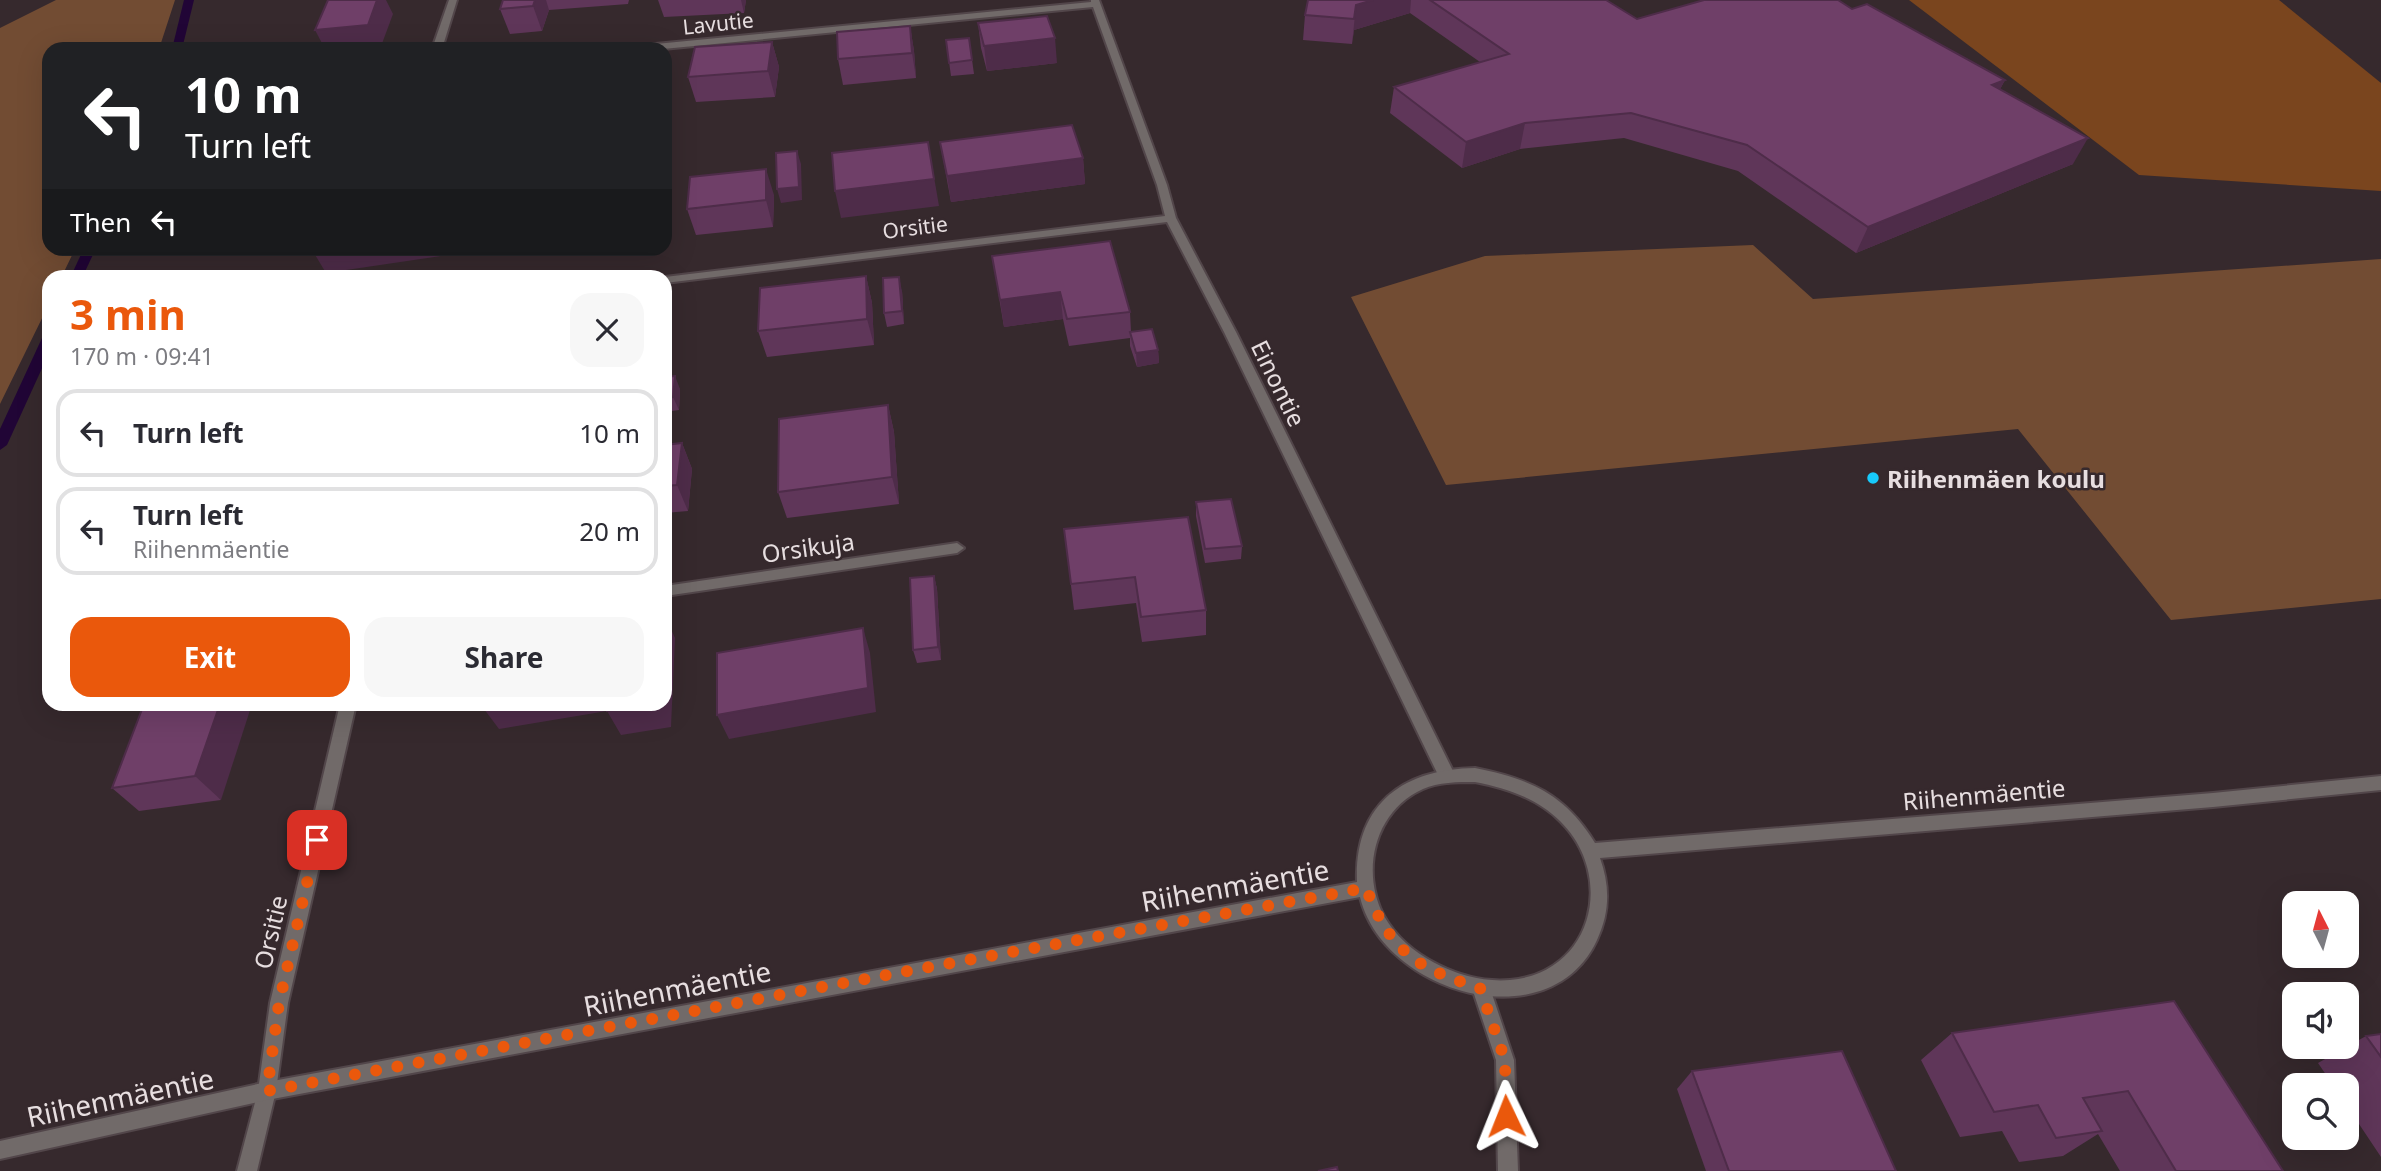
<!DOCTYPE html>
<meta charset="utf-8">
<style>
body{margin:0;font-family:"Noto Sans",sans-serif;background:#f7f7f7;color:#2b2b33;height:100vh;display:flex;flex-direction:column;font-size:26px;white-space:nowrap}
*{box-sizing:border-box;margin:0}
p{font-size:23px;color:#7c7c81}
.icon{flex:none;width:38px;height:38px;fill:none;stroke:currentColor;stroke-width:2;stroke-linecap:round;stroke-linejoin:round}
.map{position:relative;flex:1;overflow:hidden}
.drawer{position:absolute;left:42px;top:270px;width:630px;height:441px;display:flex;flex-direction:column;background:#fff;border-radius:21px;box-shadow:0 7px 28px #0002}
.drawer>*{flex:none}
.banner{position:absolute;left:42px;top:42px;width:630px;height:214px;border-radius:21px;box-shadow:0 7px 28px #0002;background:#202124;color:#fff;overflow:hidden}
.needle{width:46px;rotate:354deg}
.controls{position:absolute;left:2282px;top:891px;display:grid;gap:14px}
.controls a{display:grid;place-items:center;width:77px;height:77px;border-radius:14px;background:#fff;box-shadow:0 7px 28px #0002;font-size:35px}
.pin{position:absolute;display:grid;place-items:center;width:60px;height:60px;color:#fff;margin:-30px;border-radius:14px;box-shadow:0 4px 10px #0006}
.me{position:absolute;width:77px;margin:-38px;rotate:358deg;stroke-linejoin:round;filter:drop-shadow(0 0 5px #0008)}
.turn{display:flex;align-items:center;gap:24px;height:147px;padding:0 28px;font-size:32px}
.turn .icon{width:91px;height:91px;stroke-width:2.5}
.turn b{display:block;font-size:49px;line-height:60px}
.then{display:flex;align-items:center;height:66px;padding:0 28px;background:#0003;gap:14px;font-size:26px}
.round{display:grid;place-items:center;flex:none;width:74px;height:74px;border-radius:21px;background:#f7f7f7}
.overview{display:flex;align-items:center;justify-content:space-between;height:119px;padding:0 28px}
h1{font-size:42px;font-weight:700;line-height:52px;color:#ea580c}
.button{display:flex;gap:14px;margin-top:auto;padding:14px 28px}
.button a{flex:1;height:80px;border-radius:21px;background:#ea580c;color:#fff;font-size:28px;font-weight:700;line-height:80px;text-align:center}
.button a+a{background:#f7f7f7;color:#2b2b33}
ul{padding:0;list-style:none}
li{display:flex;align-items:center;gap:21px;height:88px;margin:0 14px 10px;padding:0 14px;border:4px solid #e1e1e2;border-radius:21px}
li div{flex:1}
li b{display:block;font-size:26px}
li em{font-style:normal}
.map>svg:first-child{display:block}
.green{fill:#724c33}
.forest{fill:#7a451e}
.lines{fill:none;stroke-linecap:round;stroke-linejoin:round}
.stream{fill:#210536;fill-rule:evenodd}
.minor-casing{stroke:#52464a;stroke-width:4}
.tertiary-casing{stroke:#52464a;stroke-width:4}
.minor{fill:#716a69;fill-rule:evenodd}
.tertiary{fill:#716a69;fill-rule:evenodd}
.wall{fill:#5f3659}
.shaded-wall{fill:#4e2c49}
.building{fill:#6f3f68;stroke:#4e2c49;stroke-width:2}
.route{stroke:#ea580c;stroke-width:12;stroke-dasharray:0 21.6}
.poi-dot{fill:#17cafb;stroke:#36292d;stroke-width:2.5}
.labels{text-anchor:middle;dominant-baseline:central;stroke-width:5;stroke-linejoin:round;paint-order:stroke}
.far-street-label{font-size:21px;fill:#e7dee0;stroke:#36292d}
.street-label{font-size:24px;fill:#e7dee0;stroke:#36292d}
.poi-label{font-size:24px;font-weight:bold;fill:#e7dee0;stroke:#36292d;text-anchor:start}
.near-street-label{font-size:28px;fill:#e7dee0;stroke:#36292d}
</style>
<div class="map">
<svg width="2381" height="1171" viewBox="0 0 2381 1171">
<rect width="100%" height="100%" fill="#36292d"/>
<!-- green -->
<g class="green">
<polygon points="56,0 175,0 159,49 49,49 49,248 75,249 62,276 49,276 49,304 0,404 0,28"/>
<polygon points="1753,245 1813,299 2381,259 2381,599 2171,620 2018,429 1446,485 1351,297 1485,256"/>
</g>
<!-- forest -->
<polygon class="forest" points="1909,0 2279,0 2381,83 2381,191 2139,175"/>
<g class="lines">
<!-- stream -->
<g class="stream">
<polygon points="184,0 194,0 182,49 172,49"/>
<polygon points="84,248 96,248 83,276 71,276"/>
<polygon points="49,334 49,353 7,445 0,450 0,429 42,338"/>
</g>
<!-- minor casing -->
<g class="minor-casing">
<g id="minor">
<polygon points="449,0 457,0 442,49 432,49"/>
<polygon points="1091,0 1099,0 1167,185 1176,218 1236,332 1453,771 1455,776 1453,781 1447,783 1441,781 1224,332 1167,222 665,283 665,277 1165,216 1157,185 1093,7 663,49 630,49 635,46 1091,2"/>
<polygon points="957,543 964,548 957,553 665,596 665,586"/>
<polygon points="340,704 356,704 288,1003 276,1091 257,1171 237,1171 258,1091 270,1003"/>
<polygon points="1481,980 1487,982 1490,988 1514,1060 1518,1171 1498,1171 1496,1060 1472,988 1475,982"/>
</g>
</g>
<!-- tertiary casing -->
<g class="tertiary-casing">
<path id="tertiary" d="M1475,768C1530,779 1565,794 1595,843L2213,793L2381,776V790L2213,807L1600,858C1610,886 1610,912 1597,940C1550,1042 1383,993 1360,897L267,1100L0,1159V1141L267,1082L1357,882C1354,805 1402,769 1475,768ZM1475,782C1506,788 1537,798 1560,821C1616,876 1593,973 1510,980C1464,984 1407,957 1384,916C1360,871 1375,810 1423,789C1438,782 1458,782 1475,782Z"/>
</g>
<!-- minor -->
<use href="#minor" class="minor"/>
<!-- tertiary -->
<use href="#tertiary" class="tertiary"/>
</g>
<!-- wall -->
<g class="wall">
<polygon points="503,0 629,0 628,4 549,10 542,31 510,34 500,9"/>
<polygon points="658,0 746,0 744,13 664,17"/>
<polygon points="1308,0 1606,0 1637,19 1852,9 2005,80 2000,89 2073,164 1856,253 1738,171 1624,138 1520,149 1462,168 1390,113 1394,87 1480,62 1410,13 1354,30 1352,44 1303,40 1305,15"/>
<polygon points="978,23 1057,63 987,71 981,48"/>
<polygon points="910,26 914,51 916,78 843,85 838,59"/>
<polygon points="969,38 974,74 951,76 946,40"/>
<polygon points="772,42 779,67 775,97 696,102 688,77"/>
<polygon points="940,142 1083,158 1085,184 951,202"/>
<polygon points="774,195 773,227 696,235 687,209"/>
<polygon points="509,248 554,248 510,252"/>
<polygon points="992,256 1130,312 1131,332 1158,350 1159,363 1137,367 1130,346 1130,338 1069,346 1063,319 1004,327"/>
<polygon points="866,276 872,303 874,345 767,357 758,331"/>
<polygon points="902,291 904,324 887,327 884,313"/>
<polygon points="665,377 680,389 679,410 665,412"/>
<polygon points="888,405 894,432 899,504 787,518 778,492"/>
<polygon points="682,443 692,469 688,511 665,513 665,445"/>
<polygon points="1196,502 1242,546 1241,559 1205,563 1196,516"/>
<polygon points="1064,529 1206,610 1206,635 1142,642 1136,603 1074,610"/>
<polygon points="934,576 937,589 941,660 917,663 913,650"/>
<polygon points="144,704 221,800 139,811 112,788"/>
<polygon points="2174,1001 2283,1171 2120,1171 2098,1134 2063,1156 2019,1162 2002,1131 1960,1137 1921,1060 1952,1033"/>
<polygon points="2381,1034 2381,1157 2347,1106 2347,1085 2333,1085 2318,1063 2366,1036"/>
<polygon points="1692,1071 1896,1171 1706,1171 1677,1089"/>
</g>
<!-- shaded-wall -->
<g class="shaded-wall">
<polygon points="377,0 386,0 393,14 380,49 325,49 315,30"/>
<polygon points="535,0 546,0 549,10 542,31 533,6"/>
<polygon points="741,0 746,0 744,13"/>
<polygon points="1373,0 1411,0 1410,13 1354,30 1352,44 1356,5"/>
<polygon points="910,26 914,51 916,78 912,53"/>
<polygon points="1055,38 1057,63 987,71 984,46"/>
<polygon points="772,42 779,67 775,97 768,71"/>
<polygon points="2005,80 1992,105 1992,85"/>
<polygon points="1525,123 1520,149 1462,168 1466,142"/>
<polygon points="2088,138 2073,164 1856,253 1868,227"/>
<polygon points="928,142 939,206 841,218 835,191"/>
<polygon points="797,151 801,164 802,200 781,203 777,189"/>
<polygon points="1083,158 1085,184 951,202 947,176"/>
<polygon points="766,169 774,195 773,227 766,200"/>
<polygon points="311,248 443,248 441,256 326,273"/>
<polygon points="866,276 872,303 874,345 867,319"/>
<polygon points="899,277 902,291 904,324 902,311"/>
<polygon points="1060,292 1063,319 1004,327 1000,300"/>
<polygon points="1158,350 1159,363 1137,367 1136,353"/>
<polygon points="675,376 680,389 679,410 673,397"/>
<polygon points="888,405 894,432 899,504 892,477"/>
<polygon points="682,443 692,469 688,511 677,485"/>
<polygon points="934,576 937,589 941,660 938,647"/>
<polygon points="665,616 675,638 671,727 621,735 607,711 499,729 481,705 488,704 665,704"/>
<polygon points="863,628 870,653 876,712 729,739 717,715"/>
<polygon points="220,704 252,704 221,800 195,776"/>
</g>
<!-- building -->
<g class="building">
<polygon points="328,0 377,0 368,25 315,30"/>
<polygon points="503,0 535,0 533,6 500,9"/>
<polygon points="1308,0 1373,0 1356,5 1354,19 1305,15"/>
<polygon points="1430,0 1606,0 1637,19 1704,0 1838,0 1852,9 1867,4 2005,80 1992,85 2088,138 1868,227 1747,145 1631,113 1525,123 1466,142 1394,87 1509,54"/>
<polygon points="1047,16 1055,38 984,46 978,23"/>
<polygon points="910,26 912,53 838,59 837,32"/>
<polygon points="969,38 972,60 949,63 946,40"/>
<polygon points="772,42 768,71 688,77 695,47"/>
<polygon points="1072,125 1083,158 947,176 940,142"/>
<polygon points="928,142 934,179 835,191 832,153"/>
<polygon points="797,151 799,187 777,189 776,153"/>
<polygon points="766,169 766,200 687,209 690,177"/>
<polygon points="1110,241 1130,312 1067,319 1060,292 1000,300 992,256"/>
<polygon points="866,276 867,319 758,331 760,288"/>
<polygon points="899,277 902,311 884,313 883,278"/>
<polygon points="1152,329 1158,350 1136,353 1130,332"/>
<polygon points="675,376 673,397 665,398 665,377"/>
<polygon points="888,405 892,477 778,492 779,419"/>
<polygon points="682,443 677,485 665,486 665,445"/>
<polygon points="1231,499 1242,546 1205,549 1196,502"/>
<polygon points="1188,517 1206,610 1141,617 1135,577 1071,584 1064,529"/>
<polygon points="934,576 938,647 913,650 910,578"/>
<polygon points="863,628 868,688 717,715 717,653"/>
<polygon points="144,704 220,704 195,776 112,788"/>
<polygon points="608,704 650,704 607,711"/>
<polygon points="2174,1001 2283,1171 2176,1171 2128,1091 2083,1098 2102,1131 2056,1138 2038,1105 1994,1112 1952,1033"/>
<polygon points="2381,1034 2381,1057 2366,1036"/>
<polygon points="1842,1051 1896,1171 1729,1171 1692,1071"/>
<polygon points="1337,1167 1338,1171 1318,1171"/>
</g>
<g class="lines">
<!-- route -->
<path class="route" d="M317,840L279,1003L267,1091L924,968L1366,888C1391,952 1416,968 1480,988L1505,1060L1506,1116"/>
</g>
<!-- markers -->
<circle class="poi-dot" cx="1873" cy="478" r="7"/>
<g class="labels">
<!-- far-street labels -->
<g class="far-street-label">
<text transform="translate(718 23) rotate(-6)">Lavutie</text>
<text transform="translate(915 227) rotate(-7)">Orsitie</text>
</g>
<!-- street labels -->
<g class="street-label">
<text transform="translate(1279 383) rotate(64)">Einontie</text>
<text transform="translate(808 547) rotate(-8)">Orsikuja</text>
<text transform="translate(1984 794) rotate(-5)">Riihenmäentie</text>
<text transform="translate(270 932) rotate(-77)">Orsitie</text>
</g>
<!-- poi labels -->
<g class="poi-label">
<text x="1887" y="478">Riihenmäen koulu</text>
</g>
<!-- near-street labels -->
<g class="near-street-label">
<text transform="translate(1235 885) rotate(-10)">Riihenmäentie</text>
<text transform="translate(677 988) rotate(-11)">Riihenmäentie</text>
<text transform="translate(120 1097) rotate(-12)">Riihenmäentie</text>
</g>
</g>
</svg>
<div class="controls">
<a><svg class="needle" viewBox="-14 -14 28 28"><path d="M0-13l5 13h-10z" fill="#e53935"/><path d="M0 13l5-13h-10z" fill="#7c7c81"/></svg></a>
<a><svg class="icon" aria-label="sound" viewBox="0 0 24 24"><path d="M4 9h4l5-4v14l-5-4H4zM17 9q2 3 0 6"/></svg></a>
<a><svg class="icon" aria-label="search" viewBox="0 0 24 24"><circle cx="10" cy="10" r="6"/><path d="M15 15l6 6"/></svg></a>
</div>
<div class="pin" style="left:317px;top:840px;background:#d93025"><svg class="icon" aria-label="arrive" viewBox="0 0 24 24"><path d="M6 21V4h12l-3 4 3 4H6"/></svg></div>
<svg class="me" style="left:1506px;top:1116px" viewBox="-20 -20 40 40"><path d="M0-17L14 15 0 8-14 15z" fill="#ea580c" stroke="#fff" stroke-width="4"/></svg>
<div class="banner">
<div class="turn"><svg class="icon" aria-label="left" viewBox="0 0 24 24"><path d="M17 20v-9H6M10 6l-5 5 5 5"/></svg><div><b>10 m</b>Turn left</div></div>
<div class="then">Then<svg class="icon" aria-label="left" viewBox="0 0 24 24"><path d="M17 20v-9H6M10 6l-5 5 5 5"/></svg></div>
</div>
<section class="drawer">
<div class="overview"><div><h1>3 min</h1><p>170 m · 09:41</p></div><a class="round"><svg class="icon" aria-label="close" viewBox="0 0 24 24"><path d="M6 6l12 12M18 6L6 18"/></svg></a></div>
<ul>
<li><svg class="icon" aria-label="left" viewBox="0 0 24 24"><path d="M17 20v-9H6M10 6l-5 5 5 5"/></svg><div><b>Turn left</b></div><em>10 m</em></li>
<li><svg class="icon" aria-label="left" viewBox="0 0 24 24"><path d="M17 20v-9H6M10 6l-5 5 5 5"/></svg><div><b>Turn left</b><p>Riihenmäentie</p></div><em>20 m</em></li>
</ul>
<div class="button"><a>Exit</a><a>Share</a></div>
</section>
</div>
